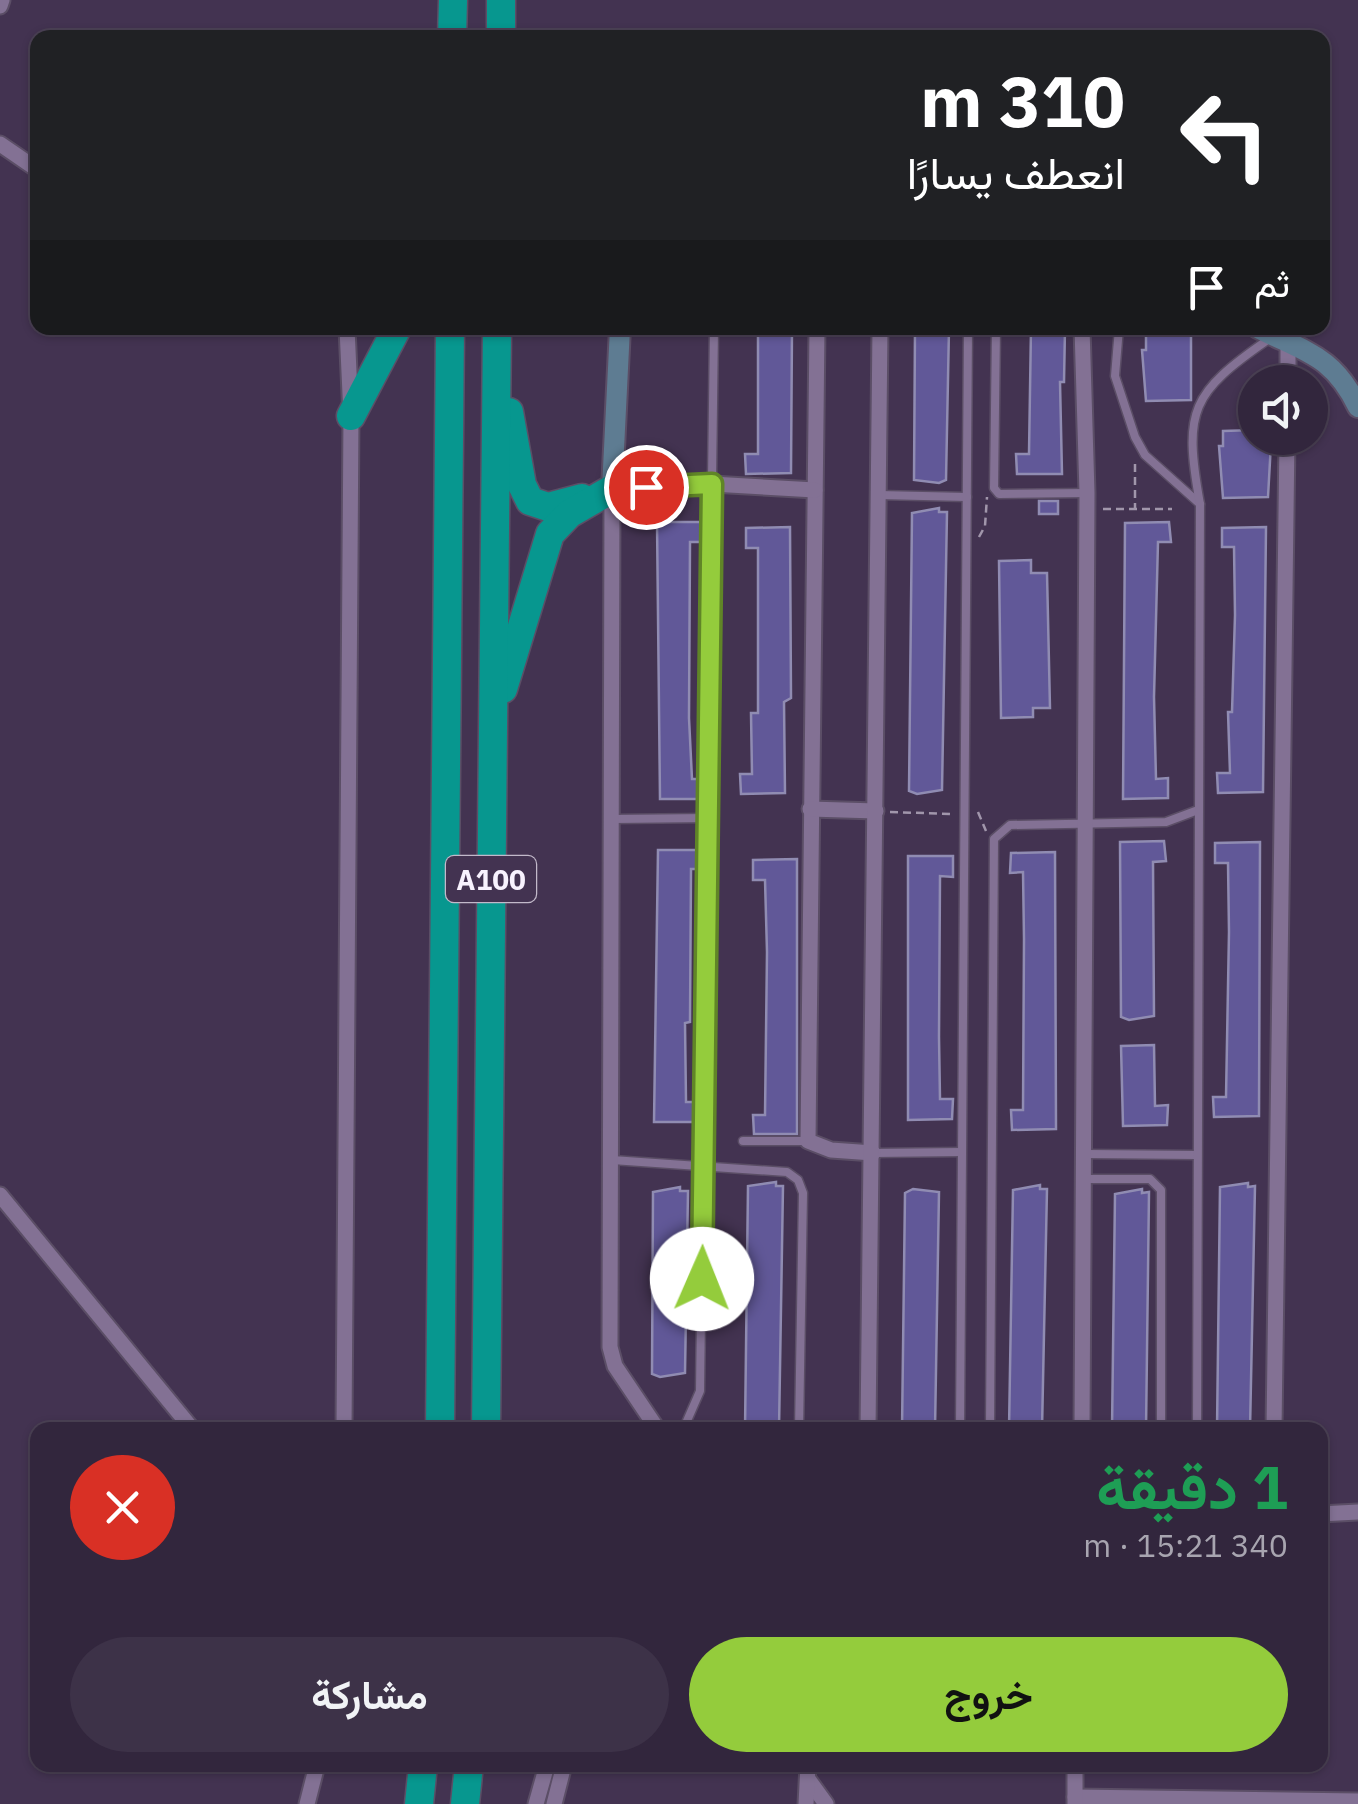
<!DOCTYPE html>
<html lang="ar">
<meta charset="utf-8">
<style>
body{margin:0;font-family:"IBM Plex Sans",Vazirmatn,sans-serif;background:#3d3248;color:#f1f3f6;direction:rtl;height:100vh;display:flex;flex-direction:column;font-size:38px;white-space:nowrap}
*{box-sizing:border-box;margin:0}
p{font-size:32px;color:#a8a5b0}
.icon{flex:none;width:55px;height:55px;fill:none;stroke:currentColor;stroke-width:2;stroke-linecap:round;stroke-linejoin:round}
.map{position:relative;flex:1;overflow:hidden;direction:ltr}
.drawer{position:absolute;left:30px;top:1422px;width:1298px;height:350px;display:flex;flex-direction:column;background:#32263d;border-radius:20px;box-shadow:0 2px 8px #0004,0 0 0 2px #4d4357;direction:rtl}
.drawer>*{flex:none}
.hud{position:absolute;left:30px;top:30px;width:1300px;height:305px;border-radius:20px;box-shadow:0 2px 8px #0004,0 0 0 2px #4d4357;direction:rtl;background:#202124;color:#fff;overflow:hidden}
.fabs{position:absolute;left:1238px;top:365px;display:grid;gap:20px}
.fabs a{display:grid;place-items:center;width:90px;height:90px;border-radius:50%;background:#32263d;box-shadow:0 2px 8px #0004,0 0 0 2px #4d4357;font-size:50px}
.pin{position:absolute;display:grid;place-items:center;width:85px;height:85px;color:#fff;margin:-42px;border:5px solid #fff;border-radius:50%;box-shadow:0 2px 10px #0007}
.me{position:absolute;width:110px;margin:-55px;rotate:1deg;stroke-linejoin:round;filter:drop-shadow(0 0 8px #0008)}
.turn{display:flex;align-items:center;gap:35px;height:210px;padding:0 40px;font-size:45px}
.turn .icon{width:130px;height:130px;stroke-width:2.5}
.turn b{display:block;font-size:70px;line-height:85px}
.then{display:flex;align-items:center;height:95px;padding:0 40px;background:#0003;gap:20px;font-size:38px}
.round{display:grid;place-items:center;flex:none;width:105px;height:105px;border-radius:52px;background:#3d3248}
.headline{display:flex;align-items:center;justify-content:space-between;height:170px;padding:0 40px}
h1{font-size:60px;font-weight:700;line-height:75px;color:#1e9e55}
.cta{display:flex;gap:20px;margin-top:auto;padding:20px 40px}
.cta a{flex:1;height:115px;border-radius:60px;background:#94cc3c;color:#111;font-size:40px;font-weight:700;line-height:115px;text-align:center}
.cta a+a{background:#3d3248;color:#f1f3f6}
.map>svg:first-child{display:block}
.building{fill:#615898;stroke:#908cb2;stroke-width:2.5}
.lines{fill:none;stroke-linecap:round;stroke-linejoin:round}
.lane-casing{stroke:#5b4e66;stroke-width:11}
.street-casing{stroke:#5b4e66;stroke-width:19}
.secondary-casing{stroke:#5b4e66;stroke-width:24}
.highway-casing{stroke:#5b4e66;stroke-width:31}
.path{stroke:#a196ab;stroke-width:2.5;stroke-dasharray:8 5;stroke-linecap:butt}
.lane{stroke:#837194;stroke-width:8}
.street{stroke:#837194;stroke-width:15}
.secondary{stroke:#5e7c92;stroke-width:20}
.highway{stroke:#07978f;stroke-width:28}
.route-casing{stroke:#608527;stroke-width:25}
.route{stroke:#94cc3c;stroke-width:18}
.labels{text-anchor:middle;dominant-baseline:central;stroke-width:10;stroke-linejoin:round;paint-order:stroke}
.shield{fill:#433351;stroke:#c2b9ca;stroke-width:2.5}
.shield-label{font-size:28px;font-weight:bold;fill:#f8f2fe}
</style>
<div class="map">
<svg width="1358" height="1804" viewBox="0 0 1358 1804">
<rect width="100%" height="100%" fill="#433351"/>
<!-- building -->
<g class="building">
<polygon points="758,328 792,328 791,473 746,474 745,454 758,454"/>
<polygon points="915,328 949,328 946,480 939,483 914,480"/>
<polygon points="1031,328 1065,328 1064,382 1060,382 1062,474 1017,474 1016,454 1029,454"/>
<polygon points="1191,333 1191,400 1146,401 1142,350 1146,350 1146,334"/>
<polygon points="1255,430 1255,438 1268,438 1271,443 1268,497 1223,498 1219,446 1223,446 1223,431"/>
<rect x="1039" y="501" width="19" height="13"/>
<polygon points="939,508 939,512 947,512 942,790 917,794 909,791 912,513"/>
<polygon points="657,522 701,522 702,542 690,542 689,718 692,779 701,779 700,799 660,799"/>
<polygon points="1169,522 1171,542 1158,542 1154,697 1156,779 1168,778 1168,798 1123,799 1125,523"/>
<polygon points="790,527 791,698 784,702 785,793 741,794 740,774 752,774 751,713 758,713 758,548 746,548 746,528"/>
<polygon points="1266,527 1263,792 1218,793 1217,773 1230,773 1228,712 1232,712 1235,615 1234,547 1222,547 1222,528"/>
<polygon points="1031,560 1031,573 1047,573 1050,708 1033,708 1033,717 1001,718 999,561"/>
<polygon points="1164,841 1166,861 1153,862 1154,1016 1129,1020 1121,1017 1120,842"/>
<polygon points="1260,842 1259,1116 1214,1117 1213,1097 1226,1097 1229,932 1228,863 1215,863 1215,843"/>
<polygon points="658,850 700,850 699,869 691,869 690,1022 685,1023 686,1102 696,1102 696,1122 654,1122"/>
<polygon points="1055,852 1056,1129 1012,1130 1011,1110 1023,1110 1024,939 1023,872 1010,873 1011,853"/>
<polygon points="908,856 953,856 953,877 940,876 939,1037 940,1099 953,1099 952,1119 908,1120"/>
<polygon points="797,859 797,1134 754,1134 753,1115 765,1115 767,952 765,880 753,880 753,860"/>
<polygon points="1154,1045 1155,1106 1168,1105 1167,1125 1123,1126 1121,1046"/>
<polygon points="776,1182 776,1186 783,1186 779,1430 745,1430 748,1186"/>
<polygon points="1248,1183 1248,1187 1255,1186 1250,1430 1217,1430 1220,1187"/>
<polygon points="1040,1185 1040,1189 1047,1189 1042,1430 1009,1430 1013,1190"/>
<polygon points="680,1187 680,1191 688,1191 685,1373 660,1377 652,1374 653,1192"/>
<polygon points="913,1189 939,1192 935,1430 902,1430 905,1193"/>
<polygon points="1142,1189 1142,1193 1149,1192 1146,1430 1112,1430 1115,1194"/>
</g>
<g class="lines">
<!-- lane casing -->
<g class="lane-casing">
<g id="lane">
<polyline points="996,328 994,488 999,494 1087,493"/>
<polyline points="1119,328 1115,376 1135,437 1145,455 1200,504"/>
<polyline points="879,495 967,497"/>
<polyline points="613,819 708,818"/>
<polyline points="743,1141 808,1141"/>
<polyline points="873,1153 961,1152"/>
<polyline points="1087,1154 1197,1155"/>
<polyline points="612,1160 787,1172 798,1180 803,1193 799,1430"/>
<polyline points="1086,1179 1150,1179 1161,1190 1161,1430"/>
<polyline points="683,1430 700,1391 714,328"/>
<polyline points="960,1430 968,328"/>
<polyline points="990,1430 994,839 1010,825 1166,822 1198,810"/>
<path d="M1197,1430L1200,504C1183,410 1191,393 1269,339"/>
</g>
</g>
<!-- street casing -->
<g class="street-casing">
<g id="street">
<polyline points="0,6 2,0"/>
<polyline points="0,144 38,170"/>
<polyline points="817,328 808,1141 831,1150 873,1153"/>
<polyline points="1082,328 1087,493 1082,1430"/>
<polyline points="1288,382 1288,343"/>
<polyline points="810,809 876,811"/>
<polyline points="0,1195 193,1430"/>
<polyline points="344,1430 351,416 347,328"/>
<polyline points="658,1430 615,1366 610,1347 612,489 712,484 815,490"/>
<polyline points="868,1430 880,328"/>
<polyline points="1274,1430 1287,438"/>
<polyline points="1320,1514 1358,1512"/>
<polyline points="808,1779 826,1804"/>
<polyline points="1075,1797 1358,1801"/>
<polyline points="307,1804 317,1765"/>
<polyline points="536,1804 547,1765"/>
<polyline points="554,1804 564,1765"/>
<polyline points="806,1804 808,1765"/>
<polyline points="1075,1804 1075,1765"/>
</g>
</g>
<!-- secondary casing -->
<g class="secondary-casing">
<g id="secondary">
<path d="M1258,328C1305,352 1333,355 1358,407"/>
<polyline points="612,489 620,328"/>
</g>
</g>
<!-- highway casing -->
<g class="highway-casing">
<g id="highway">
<polyline points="452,38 453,0"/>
<polyline points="501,38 501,0"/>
<polyline points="509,412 522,485 530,501 548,507 582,498"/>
<polyline points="351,416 397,328"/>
<polyline points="503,689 550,534 569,514 612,489"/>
<polyline points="440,1430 450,328"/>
<polyline points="486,1430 497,328"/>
<polyline points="419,1804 423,1765"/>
<polyline points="465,1804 469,1765"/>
</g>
</g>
<!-- path -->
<g class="path">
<polyline points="1135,464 1135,509"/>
<polyline points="1103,509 1172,509"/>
<polyline points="979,537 985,526 987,497"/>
<polyline points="890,812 952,814"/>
<polyline points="978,812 986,831"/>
</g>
<!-- lane -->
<use href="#lane" class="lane"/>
<!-- street -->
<use href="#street" class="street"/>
<!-- secondary -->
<use href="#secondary" class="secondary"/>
<!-- highway -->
<use href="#highway" class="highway"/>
</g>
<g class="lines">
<!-- route casing -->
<g class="route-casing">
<polyline id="route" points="646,487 712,484 702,1279"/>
</g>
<!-- route -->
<use href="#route" class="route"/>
</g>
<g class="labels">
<!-- shield labels -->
<rect class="shield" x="446" y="856" width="90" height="46" rx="8"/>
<g class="shield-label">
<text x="491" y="879">A100</text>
</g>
</g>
</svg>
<div class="fabs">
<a><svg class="icon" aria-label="sound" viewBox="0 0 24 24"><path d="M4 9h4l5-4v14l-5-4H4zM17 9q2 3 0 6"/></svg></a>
</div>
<div class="pin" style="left:646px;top:487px;background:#d93025"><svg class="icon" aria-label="arrive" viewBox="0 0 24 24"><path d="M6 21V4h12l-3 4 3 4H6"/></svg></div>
<svg class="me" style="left:702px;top:1279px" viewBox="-20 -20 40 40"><circle r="19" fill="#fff"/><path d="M0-13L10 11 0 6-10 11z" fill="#94cc3c"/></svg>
<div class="hud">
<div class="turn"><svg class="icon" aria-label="left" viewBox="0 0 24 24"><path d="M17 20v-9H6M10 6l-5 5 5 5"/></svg><div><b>310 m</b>انعطف يسارًا</div></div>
<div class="then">ثم<svg class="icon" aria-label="arrive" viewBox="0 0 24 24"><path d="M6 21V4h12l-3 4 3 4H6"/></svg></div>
</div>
<section class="drawer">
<div class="headline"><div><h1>1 دقيقة</h1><p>340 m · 15:21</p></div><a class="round" style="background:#d93025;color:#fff"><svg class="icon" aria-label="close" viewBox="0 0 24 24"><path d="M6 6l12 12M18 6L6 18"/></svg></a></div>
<div class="cta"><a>خروج</a><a>مشاركة</a></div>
</section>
</div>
